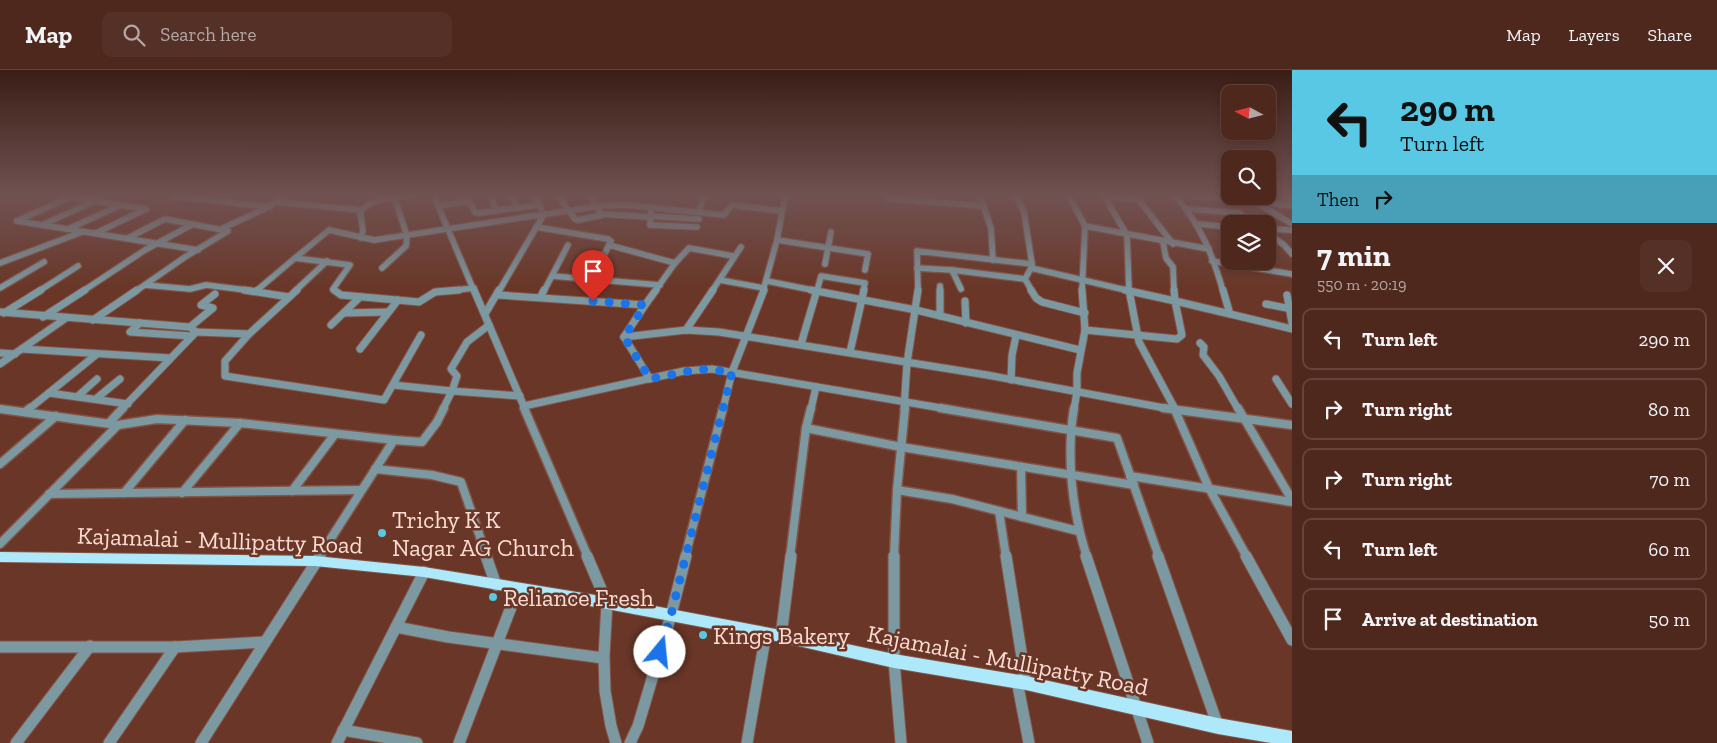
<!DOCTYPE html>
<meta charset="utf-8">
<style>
body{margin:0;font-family:"Zilla Slab",serif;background:#553026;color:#f1f3f6;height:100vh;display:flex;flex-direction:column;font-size:19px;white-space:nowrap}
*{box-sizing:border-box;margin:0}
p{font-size:16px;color:#b3a6a4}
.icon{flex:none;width:28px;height:28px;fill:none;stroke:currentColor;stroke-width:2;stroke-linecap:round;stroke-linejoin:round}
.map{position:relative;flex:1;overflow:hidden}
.panel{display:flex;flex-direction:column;background:#4f281d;width:425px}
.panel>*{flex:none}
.guide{background:#59c8e5;color:#111;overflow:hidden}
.needle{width:32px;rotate:277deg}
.tools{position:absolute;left:1221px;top:15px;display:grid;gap:10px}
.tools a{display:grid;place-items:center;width:55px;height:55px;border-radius:10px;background:#4f281d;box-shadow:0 2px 8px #0003,0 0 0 1px #66443b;font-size:25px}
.pin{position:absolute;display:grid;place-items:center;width:42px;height:42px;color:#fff;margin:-51px -21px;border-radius:50% 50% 50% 0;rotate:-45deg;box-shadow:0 0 5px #0007}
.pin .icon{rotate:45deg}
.me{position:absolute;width:55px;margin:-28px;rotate:17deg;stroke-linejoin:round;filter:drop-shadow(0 0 4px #0008)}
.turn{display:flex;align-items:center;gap:18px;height:105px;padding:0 25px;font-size:22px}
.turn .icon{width:65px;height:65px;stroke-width:2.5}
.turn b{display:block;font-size:35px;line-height:42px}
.then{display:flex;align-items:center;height:48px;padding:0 25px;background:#0003;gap:10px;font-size:19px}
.round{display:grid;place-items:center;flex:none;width:52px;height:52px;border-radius:10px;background:#553026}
.overview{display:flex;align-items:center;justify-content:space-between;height:85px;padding:0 25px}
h1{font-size:30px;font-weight:700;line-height:38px}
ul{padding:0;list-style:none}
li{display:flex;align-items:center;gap:15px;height:62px;margin:0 10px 8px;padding:0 15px;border:2px solid #66443b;border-radius:10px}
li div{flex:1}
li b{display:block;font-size:19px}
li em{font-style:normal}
header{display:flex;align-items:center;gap:30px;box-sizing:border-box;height:70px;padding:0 25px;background:#4f281d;border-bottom:1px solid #66443b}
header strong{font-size:24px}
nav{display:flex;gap:28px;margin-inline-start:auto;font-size:18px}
.search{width:350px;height:45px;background:#553026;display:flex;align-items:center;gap:12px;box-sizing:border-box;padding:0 18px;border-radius:10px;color:#b3a6a4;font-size:19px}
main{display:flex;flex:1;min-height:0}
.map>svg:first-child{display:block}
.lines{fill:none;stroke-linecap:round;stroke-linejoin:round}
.minor-far3-casing{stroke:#835446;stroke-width:8}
.minor-far2-casing{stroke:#835446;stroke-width:9}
.minor-far1-casing{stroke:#835446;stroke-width:11}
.minor-casing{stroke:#835446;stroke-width:13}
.major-casing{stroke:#835446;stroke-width:2}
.minor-far3{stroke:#7c98a1;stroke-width:5.5}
.minor-far2{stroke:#7c98a1;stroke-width:7}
.minor-far1{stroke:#7c98a1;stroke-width:8}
.minor{stroke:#7c98a1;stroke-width:11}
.major{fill:#ade9fa;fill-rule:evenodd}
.route{stroke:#1a73e8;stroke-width:9;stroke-dasharray:0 16.2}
.poi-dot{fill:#59c8e5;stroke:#693627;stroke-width:2}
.labels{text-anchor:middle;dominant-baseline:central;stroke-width:5;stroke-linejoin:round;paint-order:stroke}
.near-poi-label{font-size:24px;fill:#fcdcd2;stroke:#693627;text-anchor:start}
.near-street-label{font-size:24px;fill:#fcdcd2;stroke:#693627}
</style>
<header>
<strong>Map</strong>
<div class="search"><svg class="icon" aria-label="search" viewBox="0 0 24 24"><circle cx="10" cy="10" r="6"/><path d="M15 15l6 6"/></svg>Search here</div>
<nav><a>Map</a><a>Layers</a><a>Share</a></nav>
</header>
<main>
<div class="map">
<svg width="1292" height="673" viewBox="0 0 1292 673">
<rect width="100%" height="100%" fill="#693627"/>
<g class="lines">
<!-- minor-far3 casing -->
<g class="minor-far3-casing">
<g id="minor-far3">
<polyline points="172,126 270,137"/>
<polyline points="434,126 474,221"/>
<polyline points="466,126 475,142 478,143 539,135"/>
<polyline points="491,126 496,141"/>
<polyline points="511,126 518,138"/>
<polyline points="534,126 541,138"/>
<polyline points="558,126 575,149 578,150 602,145 590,126"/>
<polyline points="980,126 991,158 993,190"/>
<polyline points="1016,126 1024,142 1032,194"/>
<polyline points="1069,126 1085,156 1082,221"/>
<polyline points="1104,126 1127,165 1129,221"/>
<polyline points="1107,126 1139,130 1173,174"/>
<path d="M1175,126C1200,153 1213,186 1223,221"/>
<polyline points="1194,126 1252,130 1292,154"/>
<polyline points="1285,126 1292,131"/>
<polyline points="71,127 146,139"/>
<polyline points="889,129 984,136"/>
<polyline points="1257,131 1292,136"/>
<polyline points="278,132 361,140"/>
<polyline points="438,136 469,131"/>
<polyline points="651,137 650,155 697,157"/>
<polyline points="1188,139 1239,143 1255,154"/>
<polyline points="698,142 705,126"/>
<polyline points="603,144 650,147"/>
<polyline points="650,146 699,149"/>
<polyline points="17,151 198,180"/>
<polyline points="17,151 72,126"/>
<polyline points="1198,154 1230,157"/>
<polyline points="42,155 95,131"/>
<polyline points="1085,156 1209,179"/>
<polyline points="536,157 608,169 611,171 609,175 675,193 655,221"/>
<polyline points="223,158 262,140 286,126"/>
<polyline points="68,159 121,135"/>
<polyline points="1268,159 1292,160"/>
<polyline points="96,163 146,139"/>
<polyline points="1268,163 1284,175 1292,184"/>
<polyline points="128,168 165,149 228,161 185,187 136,221"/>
<path d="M361,168L363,160L360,142C373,127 393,128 412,126"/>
<polyline points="777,170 868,184 865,200"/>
<polyline points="1163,172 1166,188 1173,197 1174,221"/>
<polyline points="1212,191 1292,204"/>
<polyline points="0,193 82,162"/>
<polyline points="675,193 689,178 733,186"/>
<polyline points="825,194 831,162"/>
<polyline points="382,198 406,176 407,166 394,126"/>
<polyline points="917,198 952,200 1025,209"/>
<polyline points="1031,198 1025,209 1032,221"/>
<polyline points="952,200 961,219"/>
<polyline points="552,206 660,215"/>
<polyline points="592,210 609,175"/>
<polyline points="720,210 764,218"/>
<polyline points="767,211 817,221"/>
<polyline points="145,215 190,219 206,215 254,221"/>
<polyline points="940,216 940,221"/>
<polyline points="0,218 44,192"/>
<polyline points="39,221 78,196"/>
<polyline points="83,221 145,180 193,154"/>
<polyline points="256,221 295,188"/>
<polyline points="295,221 327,191"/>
<polyline points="335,221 333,219 350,195 295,188 329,160 374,170 599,136 627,135 724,145 732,135 782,141"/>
<polyline points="447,221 474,218"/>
<polyline points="499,221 544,144"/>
<polyline points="544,221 568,175"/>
<polyline points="712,221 741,177"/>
<polyline points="763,221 777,170 785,126"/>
<polyline points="817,221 821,206 865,213 863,221"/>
<polyline points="918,221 917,181 1032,194 1031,198 1130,221"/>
</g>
</g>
<!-- minor-far2 casing -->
<g class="minor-far2-casing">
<g id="minor-far2">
<polyline points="244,220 289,227"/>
<polyline points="334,220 341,225 419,232 435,222 459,220"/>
<polyline points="474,220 525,339"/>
<polyline points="811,220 916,240 1080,280"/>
<polyline points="940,220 940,246"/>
<polyline points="1031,220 1036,228 1042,232 1085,243"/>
<polyline points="1129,220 1139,272 1175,339"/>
<polyline points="1174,220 1175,231 1230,244"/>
<polyline points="1223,220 1230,244 1292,259"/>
<polyline points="256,221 258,220"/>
<polyline points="498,225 645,235 656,220"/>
<polyline points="1287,225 1292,253"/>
<polyline points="541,226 544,220"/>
<polyline points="965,231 966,253"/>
<polyline points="1266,234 1292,239"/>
<polyline points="0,242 190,257 196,262"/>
<polyline points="4,243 41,220"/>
<polyline points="344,243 388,242"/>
<polyline points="485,244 499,220"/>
<polyline points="43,247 85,220"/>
<polyline points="93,250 137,220"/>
<polyline points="140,253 130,262 192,266"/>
<polyline points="331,255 360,227"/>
<polyline points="190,257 213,238 201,235 215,224"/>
<polyline points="686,260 713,220"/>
<polyline points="1085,260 1177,269 1182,265 1175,231 1125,220"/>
<polyline points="249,264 225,291 225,306 384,330 421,265"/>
<polyline points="624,267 686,260 719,262 987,305 1170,339"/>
<polyline points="624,267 650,309"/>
<polyline points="624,267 645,235"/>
<polyline points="1200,273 1204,277 1203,285 1219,306 1238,339"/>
<polyline points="801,274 817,220"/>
<polyline points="22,279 170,288"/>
<polyline points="360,279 398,230"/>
<polyline points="850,282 864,220"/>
<polyline points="0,283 15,284"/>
<polyline points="0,294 66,248"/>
<polyline points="1276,309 1292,334"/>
<polyline points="1011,310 1012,285 1016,266"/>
<polyline points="393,315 452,321 457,306 451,299 467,272 489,255"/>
<polyline points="49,323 128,334"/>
<polyline points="78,326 97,309"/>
<polyline points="97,328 120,309"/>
<polyline points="524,336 684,301 712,299 947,339"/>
<polyline points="29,339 97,284"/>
<polyline points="122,339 196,262 249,264 297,220"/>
<polyline points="443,339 452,321 520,326"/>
<polyline points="723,339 732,302 764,220"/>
<polyline points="811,339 816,317"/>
<polyline points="904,339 907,293 918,220"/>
<polyline points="1074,339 1077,322 1077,303 1085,260 1082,220"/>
</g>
</g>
<!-- minor-far1 casing -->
<g class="minor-far1-casing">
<g id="minor-far1">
<polyline points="524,338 588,487"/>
<polyline points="940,338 1117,368 1159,487"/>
<path d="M1074,338C1066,386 1072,441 1087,487"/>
<polyline points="1163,338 1292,355"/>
<polyline points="1174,338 1209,418 1247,487"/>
<polyline points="1238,338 1292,430"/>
<polyline points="0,339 118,355 0,474"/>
<polyline points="25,342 30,338"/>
<polyline points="109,353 123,338"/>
<polyline points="118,355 157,349 240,353 394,370"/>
<polyline points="806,358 901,377 1134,415"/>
<polyline points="0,394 56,346"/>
<polyline points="1021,397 1022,447"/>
<polyline points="375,399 432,405 461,412 487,487"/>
<polyline points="1130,406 1292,432"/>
<polyline points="897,420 952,429 1078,461"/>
<polyline points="292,421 335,364"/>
<polyline points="124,423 185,350"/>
<polyline points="182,423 240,353"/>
<polyline points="49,424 361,420"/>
<polyline points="999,441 1006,487"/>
<polyline points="319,487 394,370 422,372 437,352 444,338"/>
<polyline points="685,487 723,338"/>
<polyline points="790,487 806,358 811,338"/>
<polyline points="894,487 897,420 905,338"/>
</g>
</g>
<!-- minor casing -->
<g class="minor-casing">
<g id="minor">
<polyline points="486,486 496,515"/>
<polyline points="587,486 607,533 604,586 605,621 611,656 616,673"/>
<polyline points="894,486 894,591 901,673"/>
<polyline points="1006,486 1026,613"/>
<polyline points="1086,486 1148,673"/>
<polyline points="1158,486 1218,656"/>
<polyline points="1246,486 1292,570"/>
<polyline points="396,557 448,567 603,588"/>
<polyline points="781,566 791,486"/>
<polyline points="0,577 175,577 265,572"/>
<polyline points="1017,611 1029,673"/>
<polyline points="343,660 417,673"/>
<polyline points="16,673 90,576"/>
<polyline points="109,673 175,577"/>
<polyline points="201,673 320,486"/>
<polyline points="337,673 424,502"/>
<polyline points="459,673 518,519"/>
<polyline points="630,673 638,656 671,545 686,486"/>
<polyline points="747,673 766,563"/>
</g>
</g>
<!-- major casing -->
<g class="major-casing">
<polygon id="major" points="0,482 315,486 424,497 607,527 781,560 894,584 1026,606 1218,648 1292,661 1292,673 1271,673 1218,664 1026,620 894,598 781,572 607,539 424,507 315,496 0,492"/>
</g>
<!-- minor-far3 -->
<use href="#minor-far3" class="minor-far3"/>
<!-- minor-far2 -->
<use href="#minor-far2" class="minor-far2"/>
<!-- minor-far1 -->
<use href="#minor-far1" class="minor-far1"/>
<!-- minor -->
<use href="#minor" class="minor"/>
<!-- major -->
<use href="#major" class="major"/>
</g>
<!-- sky -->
<linearGradient id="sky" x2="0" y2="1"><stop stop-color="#3a1e15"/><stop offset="0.57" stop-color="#705252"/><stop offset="1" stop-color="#705252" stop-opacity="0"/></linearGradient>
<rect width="1292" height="220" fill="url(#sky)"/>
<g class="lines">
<!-- route -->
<polyline class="route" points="593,231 645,235 624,267 650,309 700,299 732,302 671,545 660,582"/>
</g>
<!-- markers -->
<g class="poi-dot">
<circle cx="382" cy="463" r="5"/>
<circle cx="493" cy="527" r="5"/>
<circle cx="703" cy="565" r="5"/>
</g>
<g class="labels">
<!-- near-poi labels -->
<g class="near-poi-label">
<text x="392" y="449">Trichy K K<tspan x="392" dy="28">Nagar AG Church</tspan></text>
<text x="503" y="527">Reliance Fresh</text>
<text x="713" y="565">Kings Bakery</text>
</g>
<!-- near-street labels -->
<g class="near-street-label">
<text transform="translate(220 470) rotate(2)">Kajamalai - Mullipatty Road</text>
<text transform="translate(1008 590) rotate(11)">Kajamalai - Mullipatty Road</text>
</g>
</g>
</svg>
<div class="tools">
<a><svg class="needle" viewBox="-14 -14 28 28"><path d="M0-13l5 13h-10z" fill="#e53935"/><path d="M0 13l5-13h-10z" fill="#b3a6a4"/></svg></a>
<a><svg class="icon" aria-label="search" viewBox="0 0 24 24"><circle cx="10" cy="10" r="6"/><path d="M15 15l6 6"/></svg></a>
<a><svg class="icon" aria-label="layers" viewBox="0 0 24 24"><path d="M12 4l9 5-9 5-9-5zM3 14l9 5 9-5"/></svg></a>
</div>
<div class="pin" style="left:593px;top:231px;background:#d93025"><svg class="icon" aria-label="arrive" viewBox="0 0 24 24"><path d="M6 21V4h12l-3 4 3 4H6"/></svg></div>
<svg class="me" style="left:660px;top:582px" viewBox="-20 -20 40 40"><circle r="19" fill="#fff"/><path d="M0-13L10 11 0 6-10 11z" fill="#1a73e8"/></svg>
</div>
<section class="panel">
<div class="guide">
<div class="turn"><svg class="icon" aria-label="left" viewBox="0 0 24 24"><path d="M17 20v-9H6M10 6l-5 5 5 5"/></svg><div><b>290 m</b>Turn left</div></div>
<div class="then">Then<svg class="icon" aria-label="right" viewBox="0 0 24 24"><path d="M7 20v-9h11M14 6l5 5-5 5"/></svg></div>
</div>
<div class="overview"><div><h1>7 min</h1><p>550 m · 20:19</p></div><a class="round"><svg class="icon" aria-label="close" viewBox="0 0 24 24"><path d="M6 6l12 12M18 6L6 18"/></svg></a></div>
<ul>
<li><svg class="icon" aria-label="left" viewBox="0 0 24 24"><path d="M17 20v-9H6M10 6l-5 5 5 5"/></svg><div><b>Turn left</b></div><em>290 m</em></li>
<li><svg class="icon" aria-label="right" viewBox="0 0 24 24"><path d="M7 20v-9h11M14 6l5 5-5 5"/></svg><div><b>Turn right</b></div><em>80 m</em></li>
<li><svg class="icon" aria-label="right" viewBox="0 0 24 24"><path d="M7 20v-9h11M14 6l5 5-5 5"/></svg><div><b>Turn right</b></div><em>70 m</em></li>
<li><svg class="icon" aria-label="left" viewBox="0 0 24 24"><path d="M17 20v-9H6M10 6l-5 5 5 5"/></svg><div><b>Turn left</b></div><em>60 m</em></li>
<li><svg class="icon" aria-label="arrive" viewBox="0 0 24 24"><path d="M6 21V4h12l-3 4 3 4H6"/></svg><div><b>Arrive at destination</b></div><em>50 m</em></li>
</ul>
</section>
</main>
